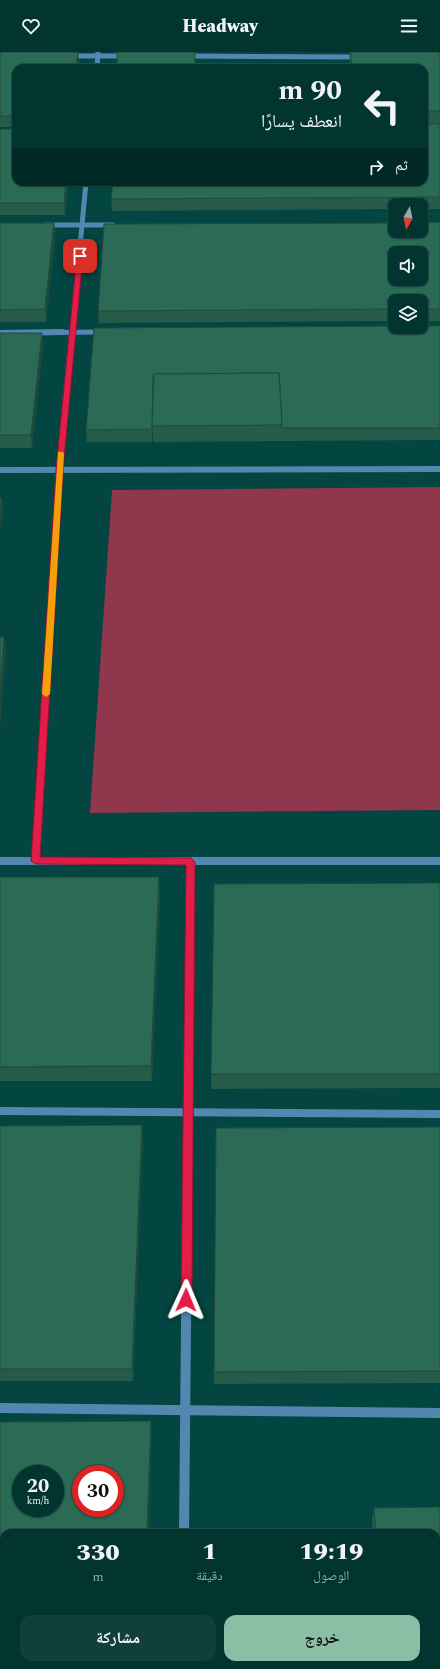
<!DOCTYPE html>
<html lang="ar">
<meta charset="utf-8">
<style>
body{margin:0;font-family:Spectral,"Noto Naskh Arabic",serif;background:#103f3c;color:#f1f3f6;direction:rtl;height:100vh;display:flex;flex-direction:column;font-size:15px;white-space:nowrap}
*{box-sizing:border-box;margin:0}
p{font-size:13px;color:#96aaab}
.icon{flex:none;width:22px;height:22px;fill:none;stroke:currentColor;stroke-width:2;stroke-linecap:round;stroke-linejoin:round}
.map{position:relative;flex:1;overflow:hidden;direction:ltr}
.side{position:absolute;left:0px;top:1477px;width:440px;height:140px;display:flex;flex-direction:column;background:#023430;border-radius:12px 12px 0 0;box-shadow:0 1px 3px #0004,0 0 0 1px #234f4c;direction:rtl}
.side>*{flex:none}
.guide{position:absolute;left:12px;top:12px;width:416px;height:122px;border-radius:12px;box-shadow:0 1px 3px #0004,0 0 0 1px #234f4c;direction:rtl;background:#023430;color:#f1f3f6;overflow:hidden}
.needle{width:26px;rotate:189deg}
.fabs{position:absolute;left:388px;top:146px;display:grid;gap:8px}
.fabs a{display:grid;place-items:center;width:40px;height:40px;border-radius:8px;background:#023430;box-shadow:0 1px 3px #0004,0 0 0 1px #234f4c;font-size:20px}
.speed{position:absolute;left:12px;top:1413px;display:flex;gap:8px;font-size:20px;font-weight:700;text-align:center}
.speed>*{display:grid;place-content:center;width:52px;height:52px;border-radius:50%;background:#023430;box-shadow:0 1px 3px #0004,0 0 0 1px #234f4c;line-height:1}
.speed small{font-size:10px;font-weight:400}
.speed .limit{border:6px solid #d22;background:#fff;color:#111}
.pin{position:absolute;display:grid;place-items:center;width:34px;height:34px;color:#fff;margin:-17px;border-radius:8px;box-shadow:0 2px 6px #0006}
.me{position:absolute;width:44px;margin:-22px;rotate:1deg;stroke-linejoin:round;filter:drop-shadow(0 0 3px #0008)}
.turn{display:flex;align-items:center;gap:14px;height:84px;padding:0 20px;font-size:18px}
.turn .icon{width:52px;height:52px;stroke-width:2.5}
.turn b{display:block;font-size:28px;line-height:34px}
.then{display:flex;align-items:center;height:38px;padding:0 20px;background:#0003;gap:8px;font-size:15px}
.eta{display:flex;justify-content:space-evenly;align-items:center;height:68px;text-align:center}
.eta b{font-size:24px;font-weight:800;line-height:28px}
.cta{display:flex;gap:8px;margin-top:auto;padding:8px 20px}
.cta a{flex:1;height:46px;border-radius:12px;background:#8abfa5;color:#111;font-size:16px;font-weight:800;line-height:46px;text-align:center}
.cta a+a{background:#103f3c;color:#f1f3f6}
header{display:flex;justify-content:space-between;align-items:center;height:52px;padding:0 20px;background:#023430;font-size:18px;font-weight:800}
.map>svg:first-child{display:block}
.green{fill:#90364d}
.lines{fill:none;stroke-linecap:round;stroke-linejoin:round}
.street-far3{stroke:#5486b2;stroke-width:5}
.street-far2{stroke:#5486b2;stroke-width:6}
.street-far1{stroke:#5486b2;stroke-width:8}
.street{stroke:#5486b2;stroke-width:10}
.wall{fill:#255b48}
.shaded-wall{fill:#1e4a3b}
.building{fill:#2b6a54;stroke:#1e4a3b;fill-rule:evenodd}
.route{fill:#e11d48;stroke:#92132f}
.slow{fill:#f59e0b}
</style>
<header><svg class="icon" aria-label="menu" viewBox="0 0 24 24"><path d="M4 6h16M4 12h16M4 18h16"/></svg>Headway<svg class="icon" aria-label="heart" viewBox="0 0 24 24"><path d="M12 20l-8-8c-3-5 5-10 8-4 3-6 11-1 8 4z"/></svg></header>
<div class="map">
<svg width="440" height="1617" viewBox="0 0 440 1617">
<rect width="100%" height="100%" fill="#034540"/>
<!-- green -->
<polygon class="green" points="440,435 440,758 90,761 112,438"/>
<g class="lines">
<!-- street-far3 -->
<g class="street-far3">
<polyline points="69,4 127,4"/>
<polyline points="185,4 359,5"/>
<polyline points="97,16 98,0"/>
<polyline points="45,173 113,173"/>
<polyline points="0,281 103,280"/>
<polyline points="72,281 86,130"/>
</g>
<!-- street-far2 -->
<g class="street-far2">
<polyline points="0,281 62,280"/>
<polyline points="0,418 440,417"/>
<polyline points="46,632 59,418 72,280"/>
</g>
<!-- street-far1 -->
<g class="street-far1">
<polyline points="0,809 440,809"/>
<polyline points="36,809 46,631"/>
<polyline points="0,1059 440,1062"/>
<polyline points="188,1070 191,810"/>
</g>
<!-- street -->
<g class="street">
<polyline points="0,1356 440,1361"/>
<polyline points="184,1481 188,1069"/>
<polyline points="182,1613 182,1617"/>
</g>
</g>
<!-- wall -->
<g class="wall">
<polygon points="0,0 79,10 78,16 16,16 16,75 0,75"/>
<polygon points="350,0 440,0 440,157 421,157 421,153 395,153 395,157 112,159 111,147 424,130 424,16 349,16"/>
<polygon points="0,77 16,130 68,130 65,163 0,163"/>
<polygon points="440,170 440,269 421,269 421,249 395,249 395,269 99,271 98,259"/>
<polygon points="0,171 54,171 55,183 46,270 0,270"/>
<polygon points="440,274 440,388 153,390 152,375 152,390 87,390 86,378 94,276"/>
<polygon points="0,281 43,293 32,396 0,396"/>
<polygon points="0,825 159,825 160,840 152,1029 0,1029"/>
<polygon points="440,831 440,1036 211,1037 211,1022"/>
<polygon points="142,1073 143,1087 133,1329 0,1329 0,1074"/>
<polygon points="440,1075 440,1331 214,1332 216,1076"/>
<polygon points="440,1455 440,1606 436,1606 436,1481 373,1481 372,1467 374,1456"/>
</g>
<!-- shaded-wall -->
<g class="shaded-wall">
<polygon points="78,0 79,10 78,16 76,16"/>
<polygon points="66,130 68,130 65,163 64,151"/>
<polygon points="54,171 55,183 46,270 45,257"/>
<polygon points="42,281 43,293 32,396 31,383"/>
<polygon points="153,325 153,337 152,390 152,377"/>
<polygon points="2,446 4,459 0,478 0,457"/>
<polygon points="4,585 6,597 0,679 0,641"/>
<polygon points="159,825 160,840 152,1029 151,1014"/>
<polygon points="142,1073 143,1087 133,1329 132,1317"/>
<polygon points="151,1369 152,1381 149,1481 147,1481"/>
</g>
<!-- building -->
<g class="building">
<polygon points="0,0 78,0 76,16 16,16 16,64 0,64"/>
<rect x="117" y="0" width="78" height="16"/>
<polygon points="350,0 440,0 440,59 424,59 424,16 352,16"/>
<polygon points="424,72 440,72 440,145 111,147 113,130 424,130"/>
<polygon points="0,77 16,77 16,130 66,130 64,151 0,151"/>
<path d="M440,170V257H421V249H395V257L98,259L104,172L395,171V179H421V171ZM395,201H421V227H395Z"/>
<polygon points="0,171 54,171 45,257 0,258"/>
<polygon points="395,274 421,275 421,274 440,274 440,376 282,376 279,321 154,322 153,325 152,377 86,378 94,276"/>
<polygon points="0,281 42,281 31,383 0,383"/>
<polygon points="279,321 282,373 152,374 154,322"/>
<polygon points="0,446 2,446 0,457"/>
<polygon points="0,585 4,585 0,641"/>
<polygon points="0,825 159,825 151,1014 0,1015"/>
<polygon points="440,831 440,1022 211,1022 214,832"/>
<polygon points="142,1073 132,1317 0,1317 0,1074"/>
<polygon points="440,1075 440,1319 214,1320 216,1076"/>
<path d="M151,1369L147,1481H4V1613H143V1617H0V1370ZM21,1422H55V1456H21ZM81,1422H115V1456H81Z"/>
<polygon points="440,1455 440,1597 436,1598 436,1481 376,1481 374,1456"/>
</g>
<!-- route -->
<polygon class="route" points="77,202 83,204 63,418 40,805 191,806 195,810 192,1248 190,1252 186,1253 182,1252 181,1248 186,813 36,812 31,809 56,418"/>
<!-- slow -->
<polygon class="slow" points="58,400 63,400 64,402 50,642 46,645 42,642"/>
</svg>
<div class="fabs">
<a><svg class="needle" viewBox="-14 -14 28 28"><path d="M0-13l5 13h-10z" fill="#e53935"/><path d="M0 13l5-13h-10z" fill="#96aaab"/></svg></a>
<a><svg class="icon" aria-label="sound" viewBox="0 0 24 24"><path d="M4 9h4l5-4v14l-5-4H4zM17 9q2 3 0 6"/></svg></a>
<a><svg class="icon" aria-label="layers" viewBox="0 0 24 24"><path d="M12 4l9 5-9 5-9-5zM3 14l9 5 9-5"/></svg></a>
</div>
<div class="speed"><div>20<small>km/h</small></div><div class="limit">30</div></div>
<div class="pin" style="left:80px;top:204px;background:#d93025"><svg class="icon" aria-label="arrive" viewBox="0 0 24 24"><path d="M6 21V4h12l-3 4 3 4H6"/></svg></div>
<svg class="me" style="left:186px;top:1248px" viewBox="-20 -20 40 40"><path d="M0-17L14 15 0 8-14 15z" fill="#e11d48" stroke="#fff" stroke-width="4"/></svg>
<div class="guide">
<div class="turn"><svg class="icon" aria-label="left" viewBox="0 0 24 24"><path d="M17 20v-9H6M10 6l-5 5 5 5"/></svg><div><b>90 m</b>انعطف يسارًا</div></div>
<div class="then">ثم<svg class="icon" aria-label="right" viewBox="0 0 24 24"><path d="M7 20v-9h11M14 6l5 5-5 5"/></svg></div>
</div>
<section class="side">
<div class="eta">
<div><b>19:19</b><p>الوصول</p></div>
<div><b>1</b><p>دقيقة</p></div>
<div><b>330</b><p>m</p></div>
</div>
<div class="cta"><a>خروج</a><a>مشاركة</a></div>
</section>
</div>
